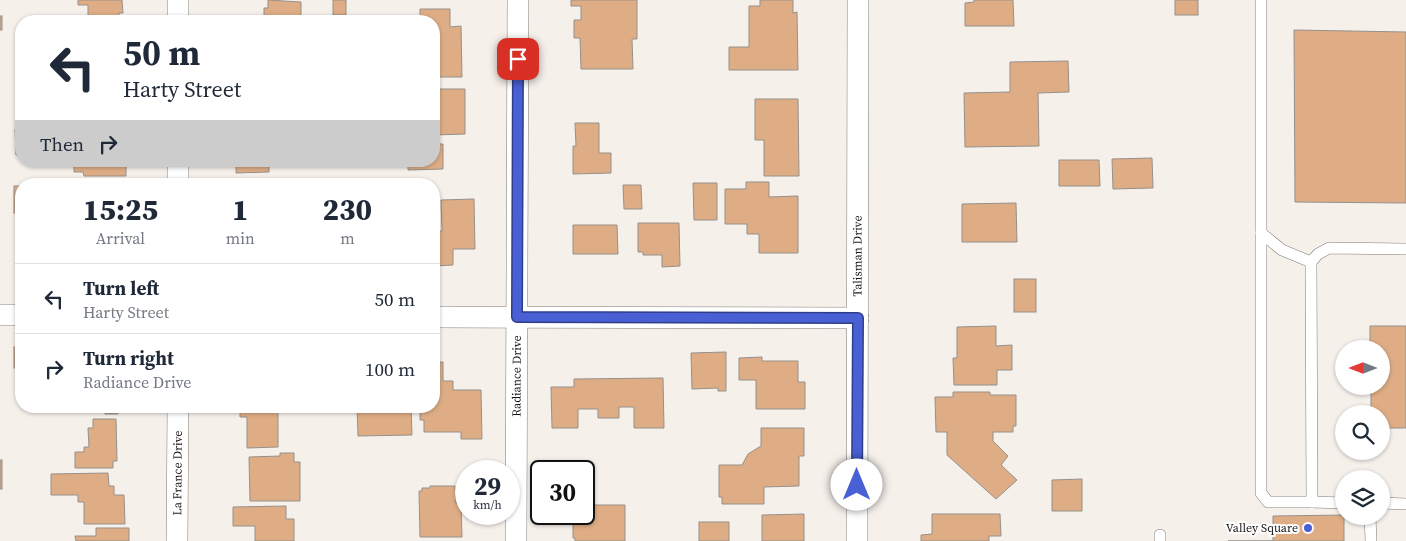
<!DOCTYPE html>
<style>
body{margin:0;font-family:"Source Serif 4",serif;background:#f6f6f7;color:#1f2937;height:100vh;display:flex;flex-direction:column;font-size:19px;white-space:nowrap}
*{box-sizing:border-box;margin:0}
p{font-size:16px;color:#747a83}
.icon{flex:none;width:28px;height:28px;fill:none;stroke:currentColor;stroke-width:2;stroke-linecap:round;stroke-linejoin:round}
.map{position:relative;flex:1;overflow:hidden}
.drawer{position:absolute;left:15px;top:178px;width:425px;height:235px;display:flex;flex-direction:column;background:#fff;border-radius:20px;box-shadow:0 1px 4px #0004}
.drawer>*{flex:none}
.hud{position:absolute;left:15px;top:15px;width:425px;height:152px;border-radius:20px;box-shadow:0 1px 4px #0004;background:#fff;color:#1f2937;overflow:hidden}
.needle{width:32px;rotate:270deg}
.controls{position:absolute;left:1335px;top:340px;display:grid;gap:10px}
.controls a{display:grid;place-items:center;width:55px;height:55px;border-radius:50%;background:#fff;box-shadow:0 1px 4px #0004;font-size:25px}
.speed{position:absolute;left:455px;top:460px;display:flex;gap:10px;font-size:25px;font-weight:700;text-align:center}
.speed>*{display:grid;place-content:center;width:65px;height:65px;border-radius:50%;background:#fff;box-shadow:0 1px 4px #0004;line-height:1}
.speed small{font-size:12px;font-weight:400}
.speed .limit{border:2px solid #111;border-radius:8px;background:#fff;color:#111}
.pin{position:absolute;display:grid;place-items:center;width:42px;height:42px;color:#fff;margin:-21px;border-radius:10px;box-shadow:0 2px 8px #0006}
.me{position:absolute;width:55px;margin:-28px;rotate:0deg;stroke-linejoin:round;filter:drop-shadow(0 0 4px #0008)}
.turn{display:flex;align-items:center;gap:18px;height:105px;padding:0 25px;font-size:22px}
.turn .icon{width:65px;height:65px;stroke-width:2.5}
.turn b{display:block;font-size:35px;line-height:42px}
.then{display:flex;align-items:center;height:48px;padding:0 25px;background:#0003;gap:10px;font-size:19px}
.eta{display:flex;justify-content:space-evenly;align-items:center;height:85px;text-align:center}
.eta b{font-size:30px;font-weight:800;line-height:35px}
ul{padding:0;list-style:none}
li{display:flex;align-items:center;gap:15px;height:70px;padding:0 25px;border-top:1px solid #e0e1e3}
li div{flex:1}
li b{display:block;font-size:19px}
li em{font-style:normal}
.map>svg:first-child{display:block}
.building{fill:#dead85;stroke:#96908b}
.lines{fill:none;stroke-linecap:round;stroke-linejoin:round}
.lane-casing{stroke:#807a76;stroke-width:12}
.street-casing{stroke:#807a76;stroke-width:22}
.lane{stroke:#fff;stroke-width:11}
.street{stroke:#fff;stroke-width:21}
.route-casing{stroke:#2f3e8a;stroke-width:12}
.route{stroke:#4960d5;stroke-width:9}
.poi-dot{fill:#4960d5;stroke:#fff;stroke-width:2}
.labels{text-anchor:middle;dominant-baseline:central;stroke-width:4;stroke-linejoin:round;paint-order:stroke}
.street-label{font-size:12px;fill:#171513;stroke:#fff}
.poi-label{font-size:12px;fill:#171513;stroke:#fff;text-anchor:end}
</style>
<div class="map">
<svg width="1406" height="541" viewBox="0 0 1406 541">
<rect width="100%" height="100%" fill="#f6f0eb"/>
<!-- building -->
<g class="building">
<polygon points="78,0 122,0 123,13 119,13 119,21 88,21 88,5 78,5"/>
<polygon points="268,0 301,2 301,21 264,21 264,8 268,8"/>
<rect x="333" y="0" width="13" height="15"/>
<polygon points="571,0 637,0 637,39 632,39 633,69 581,69 580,38 574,38 574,20 581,20 581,6 571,6"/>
<polygon points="760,0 793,0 793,13 797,12 798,70 729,70 729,47 749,47 749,6 760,6"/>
<polygon points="974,0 1013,0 1014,26 965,26 965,3 974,2"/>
<rect x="1175" y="0" width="23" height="15"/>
<polygon points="420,9 450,9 450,27 461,26 462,77 434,77 434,21 420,21"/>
<rect x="0" y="16" width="2" height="14"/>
<polygon points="1294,30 1406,32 1406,203 1295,202"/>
<polygon points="1068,61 1069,92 1038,93 1039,146 965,147 964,93 1010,92 1010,62"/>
<polygon points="434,89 465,89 465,134 434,135"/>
<polygon points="755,99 798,99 799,176 764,176 764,140 755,140"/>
<polygon points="575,123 599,123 599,153 611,153 611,173 573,174 573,146 576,146"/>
<polygon points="15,129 21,129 21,155 16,155"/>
<polygon points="434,144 443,144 443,169 408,170 408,161 434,161"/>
<polygon points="1152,158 1153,188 1113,189 1112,159"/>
<polygon points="1059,160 1099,160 1100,186 1059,186"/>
<polygon points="68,161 126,161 126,176 84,176 83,172 74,172 74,163 68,163"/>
<polygon points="236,161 269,161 269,172 236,173"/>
<polygon points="746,182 769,182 769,197 798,196 798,253 759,253 759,234 747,234 747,224 725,224 725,189 746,189"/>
<polygon points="693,183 717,183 717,220 694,220"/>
<polygon points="623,185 641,185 642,209 624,209"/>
<rect x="14" y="186" width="7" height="27"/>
<polygon points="474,199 475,249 453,249 453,265 434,266 434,231 442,231 441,200"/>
<polygon points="1016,203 1017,242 962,242 962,204"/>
<polygon points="638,223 679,223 680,266 662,267 662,255 643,255 643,252 638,252"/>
<polygon points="573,225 617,225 618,254 573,254"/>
<rect x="1014" y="279" width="22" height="33"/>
<polygon points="996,326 996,346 1012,345 1012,370 997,370 997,385 954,385 953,358 957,358 957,327"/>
<polygon points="1370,326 1406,326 1406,428 1381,428 1381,414 1371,414 1371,386 1381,386 1381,349 1370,349"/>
<rect x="14" y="347" width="7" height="21"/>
<polygon points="726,352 726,391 718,391 718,388 692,389 691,353"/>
<polygon points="762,357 762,361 798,361 798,382 805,382 805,409 756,409 756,380 739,380 739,358"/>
<polygon points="434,362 443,362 443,381 453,381 453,390 481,390 482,439 461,439 461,432 424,432 424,420 420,420 420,406 434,406"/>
<polygon points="663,378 664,428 634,428 634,407 619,407 619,418 598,418 598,409 578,409 578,428 552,428 551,387 574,387 574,379"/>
<polygon points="953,392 990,392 990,395 1016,395 1016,426 1013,426 1013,432 993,432 993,441 1008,456 1001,465 1017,480 996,499 947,455 947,432 936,432 935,397 953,397"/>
<polygon points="93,406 124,406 124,409 118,409 118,414 105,414 105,407"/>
<polygon points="240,406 278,406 278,447 247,448 247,417 240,417"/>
<polygon points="357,406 411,406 412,435 358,436"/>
<polygon points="93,419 116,419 117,461 113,461 113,468 75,468 75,452 84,452 84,447 89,447 88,428 93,428"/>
<polygon points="761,428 804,428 804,456 799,456 799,486 764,487 764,504 722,504 722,497 719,497 719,465 742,465 748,454 761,446"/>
<polygon points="280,453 294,453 294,462 300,462 300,501 250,501 249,457 280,456"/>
<rect x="0" y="460" width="2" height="29"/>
<polygon points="108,473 109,486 114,486 114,495 124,495 125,524 84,524 84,502 78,502 78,495 51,495 51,474"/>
<polygon points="1082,479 1082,511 1052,511 1052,480"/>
<polygon points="430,486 455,486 456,503 461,503 462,537 420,537 419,491 422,491 422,488 430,488"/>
<polygon points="584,505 625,505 625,541 575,541 575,538 573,538 573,514 584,514"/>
<polygon points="286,506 286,519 294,519 294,541 255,541 255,526 233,526 233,507"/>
<polygon points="804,514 804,541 762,541 762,515"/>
<polygon points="932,514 1000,514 1001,536 989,536 989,541 921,541 921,535 932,534"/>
<polygon points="1344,515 1344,541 1228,541 1273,541 1273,516"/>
<rect x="699" y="522" width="30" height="19"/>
<polygon points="96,528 129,528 129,541 76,541 75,536 96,536"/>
</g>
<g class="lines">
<!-- lane casing -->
<g class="lane-casing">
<g id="lane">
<polyline points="1261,0 1261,493 1268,502 1312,502"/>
<polyline points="1261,233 1282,250 1311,262"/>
<polyline points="1344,503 1312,502 1311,262 1318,254 1329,248 1406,249"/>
<polyline points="1381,503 1406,504"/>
<polyline points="1370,516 1371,541"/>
<polyline points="1160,535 1160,541"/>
</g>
</g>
<!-- street casing -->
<g class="street-casing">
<g id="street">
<polyline points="178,21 178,0"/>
<polyline points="178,184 178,161"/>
<polyline points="0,315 21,315"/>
<polyline points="434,317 858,318"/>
<path id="s1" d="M177,541L178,406"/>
<path id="s2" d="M516,541L518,0"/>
<path id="s3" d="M857,541L858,0"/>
</g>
</g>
<!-- lane -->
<use href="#lane" class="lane"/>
<!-- street -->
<use href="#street" class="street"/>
</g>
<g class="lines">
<!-- route casing -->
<g class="route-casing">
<polyline id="route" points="518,59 517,317 858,318 857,485"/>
</g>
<!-- route -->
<use href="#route" class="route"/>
</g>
<!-- markers -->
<circle class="poi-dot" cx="1308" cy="528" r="5"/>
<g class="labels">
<!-- street labels -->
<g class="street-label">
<text stroke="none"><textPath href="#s3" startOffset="285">Talisman Drive</textPath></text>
<text stroke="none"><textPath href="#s2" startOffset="165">Radiance Drive</textPath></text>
<text stroke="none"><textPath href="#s1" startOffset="68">La France Drive</textPath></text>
</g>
<!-- poi labels -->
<g class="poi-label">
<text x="1298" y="528">Valley Square</text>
</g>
</g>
</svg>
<div class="controls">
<a><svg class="needle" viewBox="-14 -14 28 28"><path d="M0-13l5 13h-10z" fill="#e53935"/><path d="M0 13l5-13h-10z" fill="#747a83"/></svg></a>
<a><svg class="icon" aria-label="search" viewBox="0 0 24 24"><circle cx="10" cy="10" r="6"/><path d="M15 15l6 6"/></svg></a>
<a><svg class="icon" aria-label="layers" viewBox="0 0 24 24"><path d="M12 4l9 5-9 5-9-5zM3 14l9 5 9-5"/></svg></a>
</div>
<div class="speed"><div>29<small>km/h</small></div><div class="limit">30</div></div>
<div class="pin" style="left:518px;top:59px;background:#d93025"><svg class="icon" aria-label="arrive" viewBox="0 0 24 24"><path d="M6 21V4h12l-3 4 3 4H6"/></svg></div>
<svg class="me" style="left:857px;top:485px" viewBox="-20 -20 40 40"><circle r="19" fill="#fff"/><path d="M0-13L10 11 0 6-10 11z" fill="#4960d5"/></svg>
<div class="hud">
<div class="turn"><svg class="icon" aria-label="left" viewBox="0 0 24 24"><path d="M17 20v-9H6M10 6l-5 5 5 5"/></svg><div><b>50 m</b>Harty Street</div></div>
<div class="then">Then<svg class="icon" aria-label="right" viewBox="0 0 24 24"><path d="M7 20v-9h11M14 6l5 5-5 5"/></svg></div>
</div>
<section class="drawer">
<div class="eta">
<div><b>15:25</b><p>Arrival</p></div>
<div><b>1</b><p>min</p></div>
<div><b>230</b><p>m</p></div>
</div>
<ul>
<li><svg class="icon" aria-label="left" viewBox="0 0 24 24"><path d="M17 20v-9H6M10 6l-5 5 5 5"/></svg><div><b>Turn left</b><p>Harty Street</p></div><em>50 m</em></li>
<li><svg class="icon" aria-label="right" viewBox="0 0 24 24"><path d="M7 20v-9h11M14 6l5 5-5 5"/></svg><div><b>Turn right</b><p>Radiance Drive</p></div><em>100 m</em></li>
</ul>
</section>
</div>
